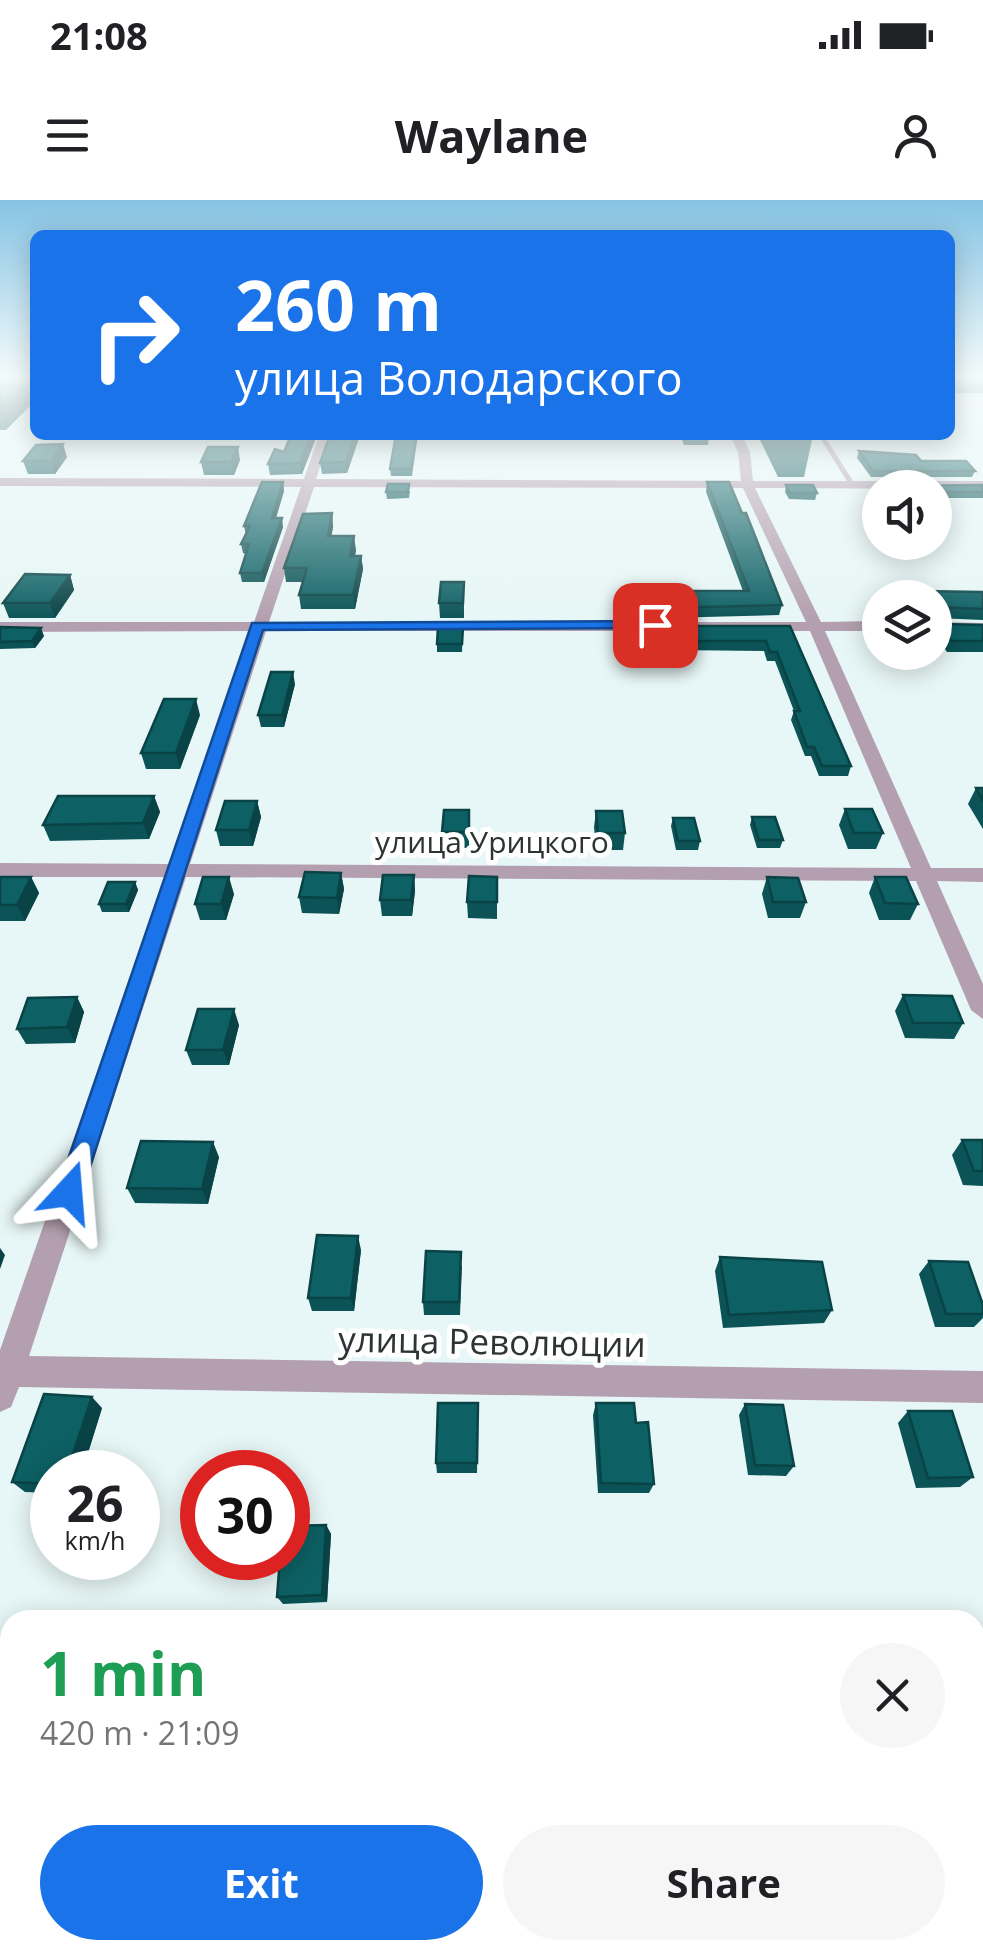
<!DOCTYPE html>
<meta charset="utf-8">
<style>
body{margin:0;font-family:"Open Sans",sans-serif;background:#f6f6f6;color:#202124;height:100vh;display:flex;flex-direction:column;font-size:38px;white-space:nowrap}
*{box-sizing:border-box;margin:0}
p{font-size:32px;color:#757577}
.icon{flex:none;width:55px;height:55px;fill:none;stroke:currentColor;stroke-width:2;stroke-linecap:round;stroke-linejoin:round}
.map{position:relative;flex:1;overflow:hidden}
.drawer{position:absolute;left:0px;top:1410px;width:985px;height:350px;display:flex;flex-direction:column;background:#fff;border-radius:30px 30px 0 0;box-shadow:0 5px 25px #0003}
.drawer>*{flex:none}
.guide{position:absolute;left:30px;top:30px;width:925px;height:210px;border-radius:15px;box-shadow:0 5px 25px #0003;background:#1a73e8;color:#fff;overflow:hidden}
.buttons{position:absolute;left:862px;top:270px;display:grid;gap:20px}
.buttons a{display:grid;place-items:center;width:90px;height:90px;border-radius:50%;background:#fff;box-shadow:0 5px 25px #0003;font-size:50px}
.speed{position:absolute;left:30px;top:1250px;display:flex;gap:20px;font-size:50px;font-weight:700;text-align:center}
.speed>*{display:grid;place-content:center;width:130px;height:130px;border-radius:50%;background:#fff;box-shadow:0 5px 25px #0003;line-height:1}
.speed small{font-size:25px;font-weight:400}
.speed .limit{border:15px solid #d22;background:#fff;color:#111}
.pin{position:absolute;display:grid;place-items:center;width:85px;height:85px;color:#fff;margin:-42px;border-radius:20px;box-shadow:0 5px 15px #0006}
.me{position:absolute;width:110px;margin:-55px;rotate:19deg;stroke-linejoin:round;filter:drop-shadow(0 0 8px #0008)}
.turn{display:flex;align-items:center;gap:35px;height:210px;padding:0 40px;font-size:45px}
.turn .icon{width:130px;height:130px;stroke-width:2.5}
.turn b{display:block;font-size:70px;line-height:85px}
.round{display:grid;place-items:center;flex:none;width:105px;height:105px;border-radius:52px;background:#f6f6f6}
.summary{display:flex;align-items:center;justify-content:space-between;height:170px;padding:0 40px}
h1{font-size:60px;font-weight:700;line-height:75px;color:#1e9e55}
.button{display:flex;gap:20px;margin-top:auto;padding:20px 40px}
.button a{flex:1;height:115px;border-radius:60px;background:#1a73e8;color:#fff;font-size:40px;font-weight:700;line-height:115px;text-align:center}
.button a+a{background:#f6f6f6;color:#202124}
.status{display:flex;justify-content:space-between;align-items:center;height:70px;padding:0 50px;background:#fff;direction:ltr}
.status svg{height:28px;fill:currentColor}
header{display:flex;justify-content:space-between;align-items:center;height:130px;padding:0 40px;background:#fff;font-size:45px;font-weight:700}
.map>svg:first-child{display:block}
.green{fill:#f7cff0}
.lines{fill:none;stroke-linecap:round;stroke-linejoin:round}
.service{fill:#b39faf;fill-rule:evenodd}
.minor{fill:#b39faf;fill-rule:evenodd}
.wall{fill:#0b5356}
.shaded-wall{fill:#094346}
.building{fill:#0d6064;stroke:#094346;stroke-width:2.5}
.route{fill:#1a73e8;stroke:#114b97;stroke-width:2.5}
.labels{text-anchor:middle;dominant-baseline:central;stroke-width:10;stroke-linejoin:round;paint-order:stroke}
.street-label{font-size:30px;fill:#2e3334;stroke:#fff}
.near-street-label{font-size:35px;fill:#2e3334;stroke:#fff}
</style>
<div class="status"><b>21:08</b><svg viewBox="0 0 49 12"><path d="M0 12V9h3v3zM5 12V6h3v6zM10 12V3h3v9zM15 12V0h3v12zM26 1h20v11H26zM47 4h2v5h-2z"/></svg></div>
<header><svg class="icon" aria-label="menu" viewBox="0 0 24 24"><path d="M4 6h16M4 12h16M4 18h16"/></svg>Waylane<svg class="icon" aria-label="person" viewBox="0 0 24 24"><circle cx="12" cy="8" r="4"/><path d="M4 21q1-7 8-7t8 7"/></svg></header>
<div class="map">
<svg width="983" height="1760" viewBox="0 0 983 1760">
<rect width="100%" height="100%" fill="#e7f6f6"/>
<!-- green -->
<polygon class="green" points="617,1750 757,1750 758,1760 618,1760"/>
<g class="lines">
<!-- service -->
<g class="service">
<polygon points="818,235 824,235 856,286 850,286"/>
<rect x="975" y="1477" width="8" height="22"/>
<polygon points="580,1750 606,1750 607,1760 581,1760"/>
<polygon points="906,1750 932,1750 934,1760 908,1760"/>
</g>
<!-- minor -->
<g class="minor">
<path d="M319,235H331L316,279L741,281L738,252L730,235H742L750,252L753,281H983V289L755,288L821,422L880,421V431H825L931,668H983V682L937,681L983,784V819L971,810L916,681L186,677L29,1156L983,1171V1203L19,1187L11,1207L0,1212V1150L165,677H0V663L170,664L251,431L0,432V422H254L301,287L0,286V278L304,279ZM314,287L743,288L806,422H269ZM266,431H810L911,668L190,664Z"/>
<polygon points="935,422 983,423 983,433 935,432"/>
</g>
</g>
<!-- wall -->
<g class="wall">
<polygon points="0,176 6,230 0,230"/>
<rect x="950" y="176" width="33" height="17"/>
<polygon points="317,235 302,274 270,275 268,264 284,252"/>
<polygon points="360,235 347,273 322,274 320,263"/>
<polygon points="418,235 412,276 391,276 390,269"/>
<polygon points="680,235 709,235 708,245 684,245"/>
<polygon points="761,235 813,235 804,277 778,277 760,240"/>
<polygon points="859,251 921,261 975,271 972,277 871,277 857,258"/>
<polygon points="67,257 55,274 28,274 23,261"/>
<polygon points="240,260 234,275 204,275 201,262"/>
<polygon points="283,282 284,291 276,318 283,327 264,382 242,382 240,373 246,354 243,353 241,344 246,335 244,326"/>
<polygon points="707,282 782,405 779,415 664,418 660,401 661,391 743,391 706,292"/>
<polygon points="786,285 817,293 815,300 789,299 785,292"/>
<polygon points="983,285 983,298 935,298 935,288 883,288 883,286"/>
<polygon points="410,291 409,298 387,299 386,292"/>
<polygon points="332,313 333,327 331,336 356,350 355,356 361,356 363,369 355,409 301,409 299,395 303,382 286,382 284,368"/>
<polygon points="70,375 74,390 55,418 9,418 3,403"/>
<polygon points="464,382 464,418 440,418 439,403"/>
<polygon points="919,391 983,392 983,420 935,418 935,398 917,398"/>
<polygon points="941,424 983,425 983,452 947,452 936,436"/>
<polygon points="669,426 790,426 851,566 848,576 819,576 811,556 805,556 791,520 794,511 775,461 767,461 764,451 672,450 668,435"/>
<polygon points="0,427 44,436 35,448 0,449"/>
<polygon points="463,427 462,452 437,452 437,444"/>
<polygon points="295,484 284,527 261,527 258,515"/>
<polygon points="200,515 180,569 146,569 141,553"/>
<polygon points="976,588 983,588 983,629 968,604"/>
<polygon points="154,596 160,612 149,639 50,641 43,625"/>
<polygon points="257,601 261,617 253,646 220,646 216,630"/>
<polygon points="845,609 883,633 876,649 848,649 839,625"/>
<polygon points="469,610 469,648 443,648 442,632"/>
<polygon points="596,611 625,633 623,650 596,650 594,627"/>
<polygon points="752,617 783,640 780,648 757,648 750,625"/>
<polygon points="673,618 700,641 698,650 676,650 671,626"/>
<polygon points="341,673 344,689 339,714 302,713 299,697"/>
<polygon points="414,675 415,691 412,716 382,716 380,700"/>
<polygon points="0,677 31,677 39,693 25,721 0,721"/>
<polygon points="497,677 497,719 468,718 467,702"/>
<polygon points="767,677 806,702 800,718 768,718 762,694"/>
<polygon points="875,677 918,704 910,720 879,720 869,693"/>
<polygon points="135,682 138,690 129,712 102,712 99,704"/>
<polygon points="234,694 226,720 200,720 195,704"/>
<polygon points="903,795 963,823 954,839 905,838 895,811"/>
<polygon points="77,797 84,812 75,843 26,844 17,829"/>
<polygon points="239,825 229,865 192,865 186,850"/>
<polygon points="962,940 983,940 983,986 963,985 952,955"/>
<polygon points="219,957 208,1004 135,1003 127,988"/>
<polygon points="361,1050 354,1111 312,1111 308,1098"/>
<polygon points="720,1057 832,1110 824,1123 723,1128 715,1071"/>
<polygon points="929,1061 983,1105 983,1118 974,1127 935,1127 919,1074"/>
<polygon points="462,1065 460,1115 424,1115 423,1102"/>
<polygon points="478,1203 477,1273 437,1273 436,1263"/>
<polygon points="596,1203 636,1223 654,1284 649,1293 598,1293 593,1215"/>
<polygon points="745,1204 794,1266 786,1276 748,1275 739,1215"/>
<polygon points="102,1208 82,1272 52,1272 52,1293 25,1292 12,1282"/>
<polygon points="908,1211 973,1277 960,1287 916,1288 898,1223"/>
<polygon points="326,1325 331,1334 327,1402 283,1404 277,1397"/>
<polygon points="975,1668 983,1668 983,1733 975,1731"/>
<polygon points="782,1750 912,1750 914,1760 783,1760"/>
</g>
<!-- shaded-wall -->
<g class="shaded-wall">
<polygon points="33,176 35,176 35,201 6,230 0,214 0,207"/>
<polygon points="312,235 317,235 302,274 300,263"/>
<polygon points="355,235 360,235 347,273 346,262"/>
<polygon points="63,244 67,257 55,274 51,261"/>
<polygon points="238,247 240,260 234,275 231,262"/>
<polygon points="283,282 284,291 273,327 272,318"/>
<polygon points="332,313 333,327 329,350 328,336"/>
<polygon points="282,318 283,327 264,382 262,373"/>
<polygon points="354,336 356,350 352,369 350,356"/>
<polygon points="361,356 363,369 355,409 353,395"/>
<polygon points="70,375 74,390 55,418 50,403"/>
<polygon points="41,428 44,436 35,448 32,441"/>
<polygon points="293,472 295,484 284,527 282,515"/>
<polygon points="196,499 200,515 180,569 176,553"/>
<polygon points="154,596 160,612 149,639 143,623"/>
<polygon points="257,601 261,617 253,646 249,630"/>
<polygon points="341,673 344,689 339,714 337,698"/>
<polygon points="414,675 415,691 412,716 411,700"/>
<polygon points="31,677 39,693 25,721 17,705"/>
<polygon points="229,677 234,694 226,720 221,704"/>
<polygon points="135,682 138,690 129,712 126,704"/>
<polygon points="77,797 84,812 75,843 67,827"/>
<polygon points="234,809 239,825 229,865 223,850"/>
<polygon points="213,942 219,957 208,1004 202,989"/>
<polygon points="358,1036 361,1050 354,1111 351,1098"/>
<polygon points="0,1048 5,1055 0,1069"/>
<polygon points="92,1197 102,1208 82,1272 67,1272"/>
<polygon points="326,1325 331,1334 327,1402 322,1395"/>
<polygon points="10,1522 10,1586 6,1600 0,1600 0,1561"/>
<polygon points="265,1750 276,1750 275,1760 264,1760"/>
</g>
<!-- building -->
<g class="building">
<polygon points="0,176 33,176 0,207"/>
<rect x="950" y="176" width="33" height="2"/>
<polygon points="291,235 312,235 300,263 268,264 275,249 284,252"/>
<polygon points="330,235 355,235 346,262 320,263"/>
<polygon points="396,235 416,235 411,269 390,269"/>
<polygon points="63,244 51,261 23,261 36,245"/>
<polygon points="208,247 238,247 231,262 201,262"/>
<polygon points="859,251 916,255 921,261 966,261 975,271 873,271"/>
<polygon points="262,282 283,282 272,318 282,318 262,373 240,373 249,344 241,344 250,326 244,326"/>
<polygon points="707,282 729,282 742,313 746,313 782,405 665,408 661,391 749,391"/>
<polygon points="388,284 409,284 408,292 386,292"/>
<polygon points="786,285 813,285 817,293 790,293"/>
<polygon points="983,285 983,292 935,292 935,288 885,288 883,286"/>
<polygon points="332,313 328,336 354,336 350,356 361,356 353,395 299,395 307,368 284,368 303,314"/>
<polygon points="25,374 70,375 50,403 3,403"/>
<polygon points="441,382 464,382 463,403 439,403"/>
<polygon points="919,391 983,392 983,409 939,407 935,416 935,398 923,398"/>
<polygon points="941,424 983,425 983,441 951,441"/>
<polygon points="669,426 790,426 851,566 822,566 814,547 807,547 794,511 800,511 777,452 770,452 766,441 673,441"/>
<polygon points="0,427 41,428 32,441 0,442"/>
<polygon points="438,427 463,427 462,444 437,444"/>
<polygon points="271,472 293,472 282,515 258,515"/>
<polygon points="164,499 196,499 176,553 141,553"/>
<polygon points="976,588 983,588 983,601"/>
<polygon points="58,596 154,596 143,623 43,625"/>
<polygon points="225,601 257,601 249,630 216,630"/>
<polygon points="845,609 872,609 883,633 854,633"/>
<polygon points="444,610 469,610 469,632 442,632"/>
<polygon points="596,611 622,611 625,633 598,633"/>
<polygon points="752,617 775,617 783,640 759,640"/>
<polygon points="673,618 694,618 700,641 678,641"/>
<polygon points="305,672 341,673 337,698 299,697"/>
<polygon points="383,675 414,675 411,700 380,700"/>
<polygon points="469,676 497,677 497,702 467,702"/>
<polygon points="0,677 31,677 17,705 0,705"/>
<polygon points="203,677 229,677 221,704 195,704"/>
<polygon points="767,677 798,678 806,702 773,702"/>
<polygon points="875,677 906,677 918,704 885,703"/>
<polygon points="108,682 135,682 126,704 99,704"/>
<polygon points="903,795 952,796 963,823 913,823"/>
<polygon points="77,797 67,827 17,829 28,798"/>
<polygon points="198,809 234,809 223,850 186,850"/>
<polygon points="962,940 983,940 983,971 974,971"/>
<polygon points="141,941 213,942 202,989 127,988"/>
<polygon points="317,1035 358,1036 351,1098 308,1098"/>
<polygon points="426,1051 461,1052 459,1102 423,1102"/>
<polygon points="720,1057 822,1062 832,1110 729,1115"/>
<polygon points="929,1061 968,1062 983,1105 983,1114 946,1114"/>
<polygon points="44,1194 92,1197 67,1272 52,1272 52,1284 12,1282"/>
<polygon points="438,1203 478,1203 477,1263 436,1263"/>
<polygon points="596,1203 634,1203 636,1223 648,1222 654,1284 601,1283"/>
<polygon points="745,1204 783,1205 794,1266 755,1265"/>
<polygon points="908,1211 952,1211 973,1277 928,1278"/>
<polygon points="326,1325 322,1395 277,1397 280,1358 288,1358 288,1326"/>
<polygon points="0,1508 10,1508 10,1522 0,1561"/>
<polygon points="975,1669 983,1669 983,1730 975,1698"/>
<polygon points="164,1750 265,1750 264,1760 162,1760"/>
<rect x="441" y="1750" width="106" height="10"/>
<polygon points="809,1750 912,1750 914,1760 810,1760"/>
</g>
<!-- sky -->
<linearGradient id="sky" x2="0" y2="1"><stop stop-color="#85c3e4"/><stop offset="0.42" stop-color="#f4fbfb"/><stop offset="1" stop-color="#f4fbfb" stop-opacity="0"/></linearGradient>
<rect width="983" height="422" fill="url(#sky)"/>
<!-- route -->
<polygon class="route" points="655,421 660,428 263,430 82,992 78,999 60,999 57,992 252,423"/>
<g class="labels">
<!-- street labels -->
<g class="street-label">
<text x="492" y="641">улица Урицкого</text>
</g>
<!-- near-street labels -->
<g class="near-street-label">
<text transform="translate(492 1141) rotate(1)">улица Революции</text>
</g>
</g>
</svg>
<div class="buttons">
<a><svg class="icon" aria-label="sound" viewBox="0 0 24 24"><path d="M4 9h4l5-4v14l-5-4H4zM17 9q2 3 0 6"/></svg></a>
<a><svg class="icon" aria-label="layers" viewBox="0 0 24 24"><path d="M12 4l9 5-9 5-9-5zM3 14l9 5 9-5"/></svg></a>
</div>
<div class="speed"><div>26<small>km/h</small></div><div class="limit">30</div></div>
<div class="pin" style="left:655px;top:425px;background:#d93025"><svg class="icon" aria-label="arrive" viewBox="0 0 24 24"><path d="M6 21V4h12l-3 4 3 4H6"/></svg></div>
<svg class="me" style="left:69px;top:992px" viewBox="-20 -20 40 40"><path d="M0-17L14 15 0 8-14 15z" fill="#1a73e8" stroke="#fff" stroke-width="4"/></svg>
<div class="guide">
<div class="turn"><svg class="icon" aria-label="right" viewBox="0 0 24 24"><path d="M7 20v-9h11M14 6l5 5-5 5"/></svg><div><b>260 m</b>улица Володарского</div></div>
</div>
<section class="drawer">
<div class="summary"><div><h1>1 min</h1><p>420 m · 21:09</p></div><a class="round"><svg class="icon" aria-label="close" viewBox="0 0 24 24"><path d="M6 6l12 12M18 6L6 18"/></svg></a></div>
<div class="button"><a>Exit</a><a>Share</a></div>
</section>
</div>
